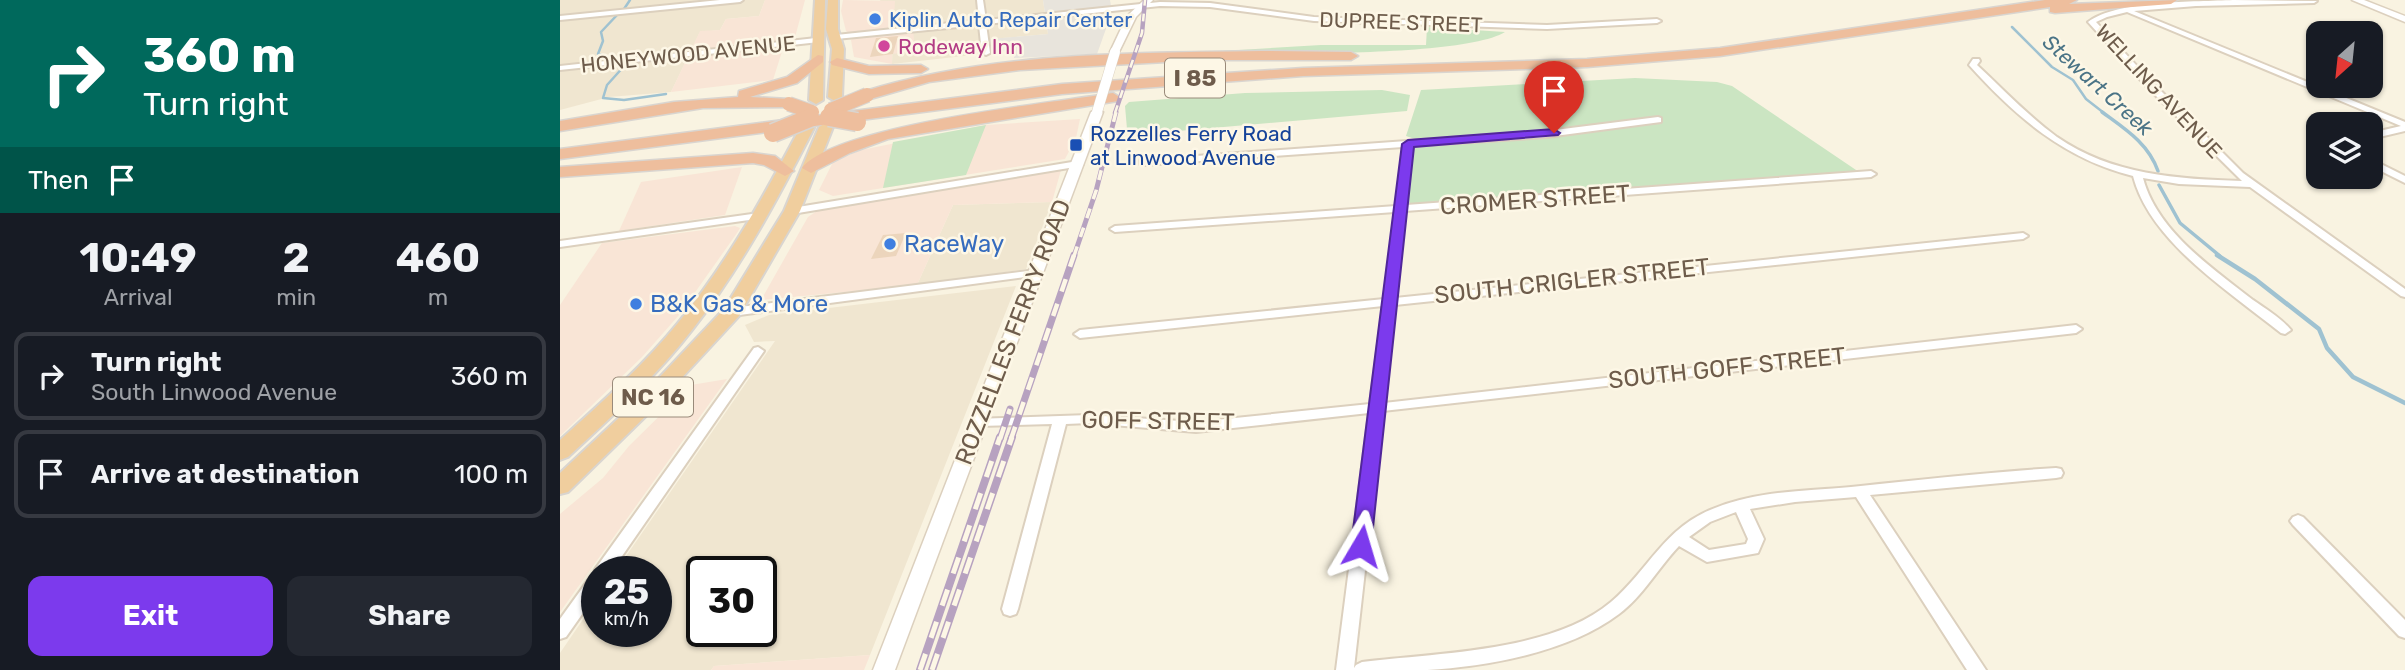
<!DOCTYPE html>
<style>
body{margin:0;font-family:Rubik,sans-serif;background:#242831;color:#f1f3f6;height:100vh;display:flex;flex-direction:column;font-size:26px;white-space:nowrap}
*{box-sizing:border-box;margin:0}
p{font-size:23px;color:#9ea1a6}
.icon{flex:none;width:38px;height:38px;fill:none;stroke:currentColor;stroke-width:2;stroke-linecap:round;stroke-linejoin:round}
.map{position:relative;flex:1;overflow:hidden}
.details{display:flex;flex-direction:column;background:#171b24;width:560px}
.details>*{flex:none}
.hud{background:#00695c;color:#fff;overflow:hidden}
.needle{width:46px;rotate:207deg}
.buttons{position:absolute;left:1746px;top:21px;display:grid;gap:14px}
.buttons a{display:grid;place-items:center;width:77px;height:77px;border-radius:14px;background:#171b24;box-shadow:0 2px 5px #0004;font-size:35px}
.speed{position:absolute;left:21px;top:556px;display:flex;gap:14px;font-size:35px;font-weight:700;text-align:center}
.speed>*{display:grid;place-content:center;width:91px;height:91px;border-radius:50%;background:#171b24;box-shadow:0 2px 5px #0004;line-height:1}
.speed small{font-size:18px;font-weight:400}
.speed .limit{border:4px solid #111;border-radius:10px;background:#fff;color:#111}
.pin{position:absolute;display:grid;place-items:center;width:60px;height:60px;color:#fff;margin:-72px -30px;border-radius:50% 50% 50% 0;rotate:-45deg;box-shadow:0 0 7px #0007}
.pin .icon{rotate:45deg}
.me{position:absolute;width:77px;margin:-38px;rotate:7deg;stroke-linejoin:round;filter:drop-shadow(0 0 5px #0008)}
.turn{display:flex;align-items:center;gap:24px;height:147px;padding:0 28px;font-size:32px}
.turn .icon{width:91px;height:91px;stroke-width:2.5}
.turn b{display:block;font-size:49px;line-height:60px}
.then{display:flex;align-items:center;height:66px;padding:0 28px;background:#0003;gap:14px;font-size:26px}
.eta{display:flex;justify-content:space-evenly;align-items:center;height:119px;text-align:center}
.eta b{font-size:42px;font-weight:700;line-height:49px}
.cta{display:flex;gap:14px;margin-top:auto;padding:14px 28px}
.cta a{flex:1;height:80px;border-radius:14px;background:#7c3aed;color:#fff;font-size:28px;font-weight:700;line-height:80px;text-align:center}
.cta a+a{background:#242831;color:#f1f3f6}
ul{padding:0;list-style:none}
li{display:flex;align-items:center;gap:21px;height:88px;margin:0 14px 10px;padding:0 14px;border:4px solid #363941;border-radius:14px}
li div{flex:1}
li b{display:block;font-size:26px}
li em{font-style:normal}
main{display:flex;flex:1;min-height:0}
.map>svg:first-child{display:block}
.residential{fill:#f0e6d0;fill-rule:evenodd}
.commercial{fill:#f9e5d6}
.industrial{fill:#e8e4dc}
.green{fill:#cbe5c2}
.lines{fill:none;stroke-linecap:round;stroke-linejoin:round}
.stream-far2{stroke:#9fc2d1;stroke-width:2.5}
.stream-far1{stroke:#9fc2d1;stroke-width:3.5}
.stream{stroke:#9fc2d1;stroke-width:4.5}
.building{fill:#ecd5bc}
.minor-casing{stroke:#dcd0be;stroke-width:4}
.tertiary-casing{stroke:#dcd0be;stroke-width:3}
.trunk-casing{stroke:#d9d5d0;stroke-width:4}
.motorway-casing{stroke:#d9d5d0;stroke-width:3}
.minor{fill:#fff;fill-rule:evenodd}
.tertiary{fill:#fff;fill-rule:evenodd}
.trunk{fill:#f0ce9e;fill-rule:evenodd}
.motorway{fill:#eebe9d;fill-rule:evenodd}
.rail-far3-casing{stroke:#b7a2c0;stroke-width:4.5}
.rail-far2-casing{stroke:#b7a2c0;stroke-width:5}
.rail-far1-casing{stroke:#b7a2c0;stroke-width:7}
.rail-casing{stroke:#b7a2c0;stroke-width:8}
.rail-far3{stroke:#fdf7e6;stroke-width:2.5;stroke-dasharray:8;stroke-linecap:butt}
.rail-far2{stroke:#fdf7e6;stroke-width:3.5;stroke-dasharray:10;stroke-linecap:butt}
.rail-far1{stroke:#fdf7e6;stroke-width:4.5;stroke-dasharray:13;stroke-linecap:butt}
.rail{stroke:#fdf7e6;stroke-width:5;stroke-dasharray:17;stroke-linecap:butt}
.tertiary-bridge-casing{stroke:#dcd0be;stroke-width:11;stroke-linecap:butt}
.motorway-bridge-far1-casing{stroke:#d9d5d0;stroke-width:16;stroke-linecap:butt}
.motorway-bridge-casing{stroke:#d9d5d0;stroke-width:21;stroke-linecap:butt}
.tertiary-bridge{stroke:#fff;stroke-width:10}
.motorway-bridge-far1{stroke:#eebe9d;stroke-width:14}
.motorway-bridge{stroke:#eebe9d;stroke-width:18}
.route{fill:#7c3aed;stroke:#51269a;stroke-width:2}
.shop-dot{fill:#3f7fe0;stroke:#fdf7e6;stroke-width:2.5}
.hotel-dot{fill:#d1479c;stroke:#fdf7e6;stroke-width:2.5}
.transit-dot{fill:#1a4fb4;stroke:#fdf7e6;stroke-width:2.5}
.labels{text-anchor:middle;dominant-baseline:central;stroke-width:5;stroke-linejoin:round;paint-order:stroke}
.far-shop-label{font-size:21px;fill:#366cbe;stroke:#fdf7e6;text-anchor:start}
.far-street-label{font-size:21px;fill:#6e5c4b;stroke:#fdf7e6}
.far-hotel-label{font-size:21px;fill:#b23c85;stroke:#fdf7e6;text-anchor:start}
.far-water-label{font-size:21px;font-style:italic;fill:#4b7486;stroke:#fdf7e6}
.far-transit-label{font-size:21px;fill:#164399;stroke:#fdf7e6;text-anchor:start}
.shield{fill:#fdf7e6;stroke:#998a7a;stroke-width:2}
.shield-label{font-size:23px;font-weight:bold;fill:#6e5c4b}
.street-label{font-size:24px;fill:#6e5c4b;stroke:#fdf7e6}
.shop-label{font-size:24px;fill:#366cbe;stroke:#fdf7e6;text-anchor:start}
</style>
<main>
<section class="details">
<div class="hud">
<div class="turn"><svg class="icon" aria-label="right" viewBox="0 0 24 24"><path d="M7 20v-9h11M14 6l5 5-5 5"/></svg><div><b>360 m</b>Turn right</div></div>
<div class="then">Then<svg class="icon" aria-label="arrive" viewBox="0 0 24 24"><path d="M6 21V4h12l-3 4 3 4H6"/></svg></div>
</div>
<div class="eta">
<div><b>10:49</b><p>Arrival</p></div>
<div><b>2</b><p>min</p></div>
<div><b>460</b><p>m</p></div>
</div>
<ul>
<li><svg class="icon" aria-label="right" viewBox="0 0 24 24"><path d="M7 20v-9h11M14 6l5 5-5 5"/></svg><div><b>Turn right</b><p>South Linwood Avenue</p></div><em>360 m</em></li>
<li><svg class="icon" aria-label="arrive" viewBox="0 0 24 24"><path d="M6 21V4h12l-3 4 3 4H6"/></svg><div><b>Arrive at destination</b></div><em>100 m</em></li>
</ul>
<div class="cta"><a>Exit</a><a>Share</a></div>
</section>
<div class="map">
<svg width="1845" height="670" viewBox="0 0 1845 670">
<rect width="100%" height="100%" fill="#f9f3e1"/>
<!-- residential -->
<g class="residential">
<polygon points="0,0 205,0 199,16 166,19 160,30 140,32 111,92 49,97 0,110"/>
<polygon points="320,0 483,0 488,34 431,39 431,53 332,64 333,32"/>
<polygon points="492,202 466,269 357,285 393,205"/>
<path d="M456,286L310,655L154,666L151,670H0V653L37,599V632H96V572H55L215,341L194,342L185,325L209,315ZM142,572H201V632H142Z"/>
</g>
<!-- commercial -->
<g class="commercial">
<polygon points="205,0 245,0 234,41 225,42 213,80 111,92 140,31 160,30 166,19 199,16"/>
<polygon points="283,0 335,1 333,31 353,29 355,51 332,54 332,64 294,57 291,40 296,37 286,31 281,11"/>
<polygon points="520,119 516,138 505,159 273,196 259,190 273,162 301,150 426,125"/>
<polygon points="182,167 165,215 59,231 81,182"/>
<polygon points="501,170 492,202 393,205 357,285 201,300 248,217 257,211"/>
<polygon points="175,226 180,228 177,233 119,315 82,357 0,436 0,305 42,243"/>
<polygon points="167,379 0,612 0,514 43,478 69,446 131,385"/>
<polygon points="310,655 304,670 151,670 154,666"/>
</g>
<!-- industrial -->
<polygon class="industrial" points="483,0 550,0 552,12 537,54 454,58 454,50 431,53 430,39 488,34"/>
<!-- green -->
<g class="green">
<path d="M867,27L945,32C907,56 714,55 662,51L761,45H866Z"/>
<polygon points="1075,78 1157,82 1172,86 1299,172 847,205 855,139 846,136 861,90"/>
<polygon points="822,90 850,95 847,111 595,133 567,129 565,106 569,102 685,93"/>
<polygon points="426,125 406,175 323,188 333,142"/>
</g>
<g class="lines">
<!-- stream-far2 -->
<g class="stream-far2">
<polyline points="64,9 70,0"/>
<polyline points="1452,27 1492,67 1513,80 1526,99 1544,113"/>
<polyline points="41,59 42,55 38,54 43,41 41,32 58,14"/>
<polyline points="66,64 47,85 43,98 64,100 106,94"/>
</g>
<!-- stream-far1 -->
<g class="stream-far1">
<path d="M1542,112C1565,129 1588,143 1598,171"/>
<polyline points="1599,185 1620,223 1660,256"/>
</g>
<!-- stream -->
<polyline class="stream" points="1657,255 1695,279 1759,329 1767,348 1793,377 1845,403"/>
</g>
<!-- building -->
<g class="building">
<polygon points="338,36 333,54 310,57 316,38"/>
<polygon points="346,233 336,256 311,259 323,235"/>
</g>
<g class="lines">
<!-- minor casing -->
<g class="minor-casing">
<g id="minor">
<polygon points="160,0 183,0 180,2 0,20 0,16"/>
<polygon points="417,0 423,0 426,20 600,2 650,3 754,17 987,25 1097,19 1101,21 1097,23 987,29 754,21 650,7 600,6 426,24 430,53 426,55 422,53 419,25 276,39 272,37 276,35 419,20"/>
<path d="M1673,0L1757,1L1754,3L1636,6L1574,11L1845,122V131L1811,139V133L1841,126L1567,12L1547,17L1536,22L1590,80L1683,173L1845,289V297L1841,296L1690,187L1619,184L1583,178C1597,231 1652,268 1693,300C1706,309 1721,318 1731,330L1725,334L1721,333C1670,292 1590,242 1573,176C1504,159 1455,116 1409,65L1413,59H1419L1420,61L1417,65C1443,89 1468,116 1497,137C1552,175 1617,179 1682,181L1584,84L1528,22C1557,0 1636,2 1673,0Z"/>
<polygon points="256,38 260,40 259,42 0,70 0,66"/>
<path d="M1098,117L1101,118V122L987,137L852,146L846,205L1311,171L1316,174L1311,177L845,211L835,298L1463,233L1468,236L1463,239L835,305L824,403L1516,325L1522,329L1516,333L823,411L794,668L796,665L802,662C876,653 992,652 1051,602C1089,570 1104,527 1155,508C1198,491 1245,491 1291,487C1359,480 1427,472 1496,468L1501,469L1503,473L1501,477L1496,478L1310,495L1426,670H1407L1296,497L1235,502L1190,509L1204,539L1198,553L1147,562L1119,546C1098,568 1083,596 1059,614C1009,652 929,666 867,670C837,670 806,670 776,670L809,413L636,432L529,423L506,424L458,609L456,614L450,616L444,614L442,609L492,424L419,426L414,425L412,422L414,419L529,415L636,422L810,404L823,306L520,338L514,334L520,330L824,299L835,212L555,232L550,229L555,226L836,206L843,147L583,165L580,164V160L987,131ZM1176,512L1188,539L1186,544L1149,550L1129,537L1150,522Z"/>
<polygon points="1811,159 1845,176 1845,183 1811,166"/>
<polygon points="518,161 523,164 521,166 232,214 227,211 232,208"/>
<polygon points="199,213 203,214 203,218 0,247 0,241"/>
<polygon points="476,270 482,273 480,275 172,316 166,312 172,308"/>
<polygon points="198,347 204,351 51,572 37,572 37,593 6,637 0,639 0,619 31,576 35,574 34,572 36,568 194,348"/>
<polygon points="1738,515 1743,517 1845,620 1845,638 1839,636 1733,525 1730,521 1733,517"/>
</g>
</g>
<!-- tertiary casing -->
<g class="tertiary-casing">
<g id="tertiary">
<polygon points="584,0 593,0 576,17 558,54 552,54 550,52 567,16"/>
<polygon points="1792,0 1804,0 1845,16 1845,22"/>
<polygon points="537,109 543,112 335,670 313,670 531,112"/>
</g>
</g>
<!-- trunk casing -->
<g class="trunk-casing">
<g id="trunk">
<polygon points="255,0 265,0 263,100 256,104 249,100"/>
<polygon points="268,0 278,0 278,29 284,49 282,97 275,101 268,97 272,49 266,29"/>
<polygon points="266,123 273,127 240,211 179,316 92,410 8,492 0,494 0,473 78,400 164,309 224,211 259,127"/>
<path d="M247,124L254,128C218,198 181,268 132,330C96,377 51,417 8,457L0,460V440C41,403 83,366 118,323C167,263 204,196 240,128Z"/>
</g>
</g>
<!-- motorway casing -->
<g class="motorway-casing">
<g id="motorway">
<polygon points="1485,0 1517,0 1509,4 1617,0 1611,4 1495,13 1490,12 1490,7 1160,56 1027,67 743,76 502,94 0,159 0,149 502,84 743,68 1027,59 1160,48"/>
<path d="M702,51L791,52L798,56L791,60H643L460,70L369,82L307,100L299,95L302,92C430,52 569,53 702,51Z"/>
<polygon points="258,55 263,56 263,62 237,83 190,97 229,99 237,104 235,107 143,108 0,131 0,121 114,102 178,97 179,91 227,77"/>
<polygon points="277,58 309,66 361,65 368,69 361,73 309,74 272,65 270,62"/>
<path d="M553,93L561,98L558,101L328,139L290,153L251,173L242,168C276,125 492,103 553,93Z"/>
<polygon points="193,153 215,156 234,171 225,176 204,165 193,163 0,177 0,167"/>
</g>
</g>
<!-- minor -->
<use href="#minor" class="minor"/>
<!-- tertiary -->
<use href="#tertiary" class="tertiary"/>
<!-- trunk -->
<use href="#trunk" class="trunk"/>
<!-- motorway -->
<use href="#motorway" class="motorway"/>
<!-- rail-far3 casing -->
<g class="rail-far3-casing">
<polyline id="rail-far3" points="555,113 582,33 585,0"/>
</g>
<!-- rail-far2 casing -->
<g class="rail-far2-casing">
<polyline id="rail-far2" points="514,256 536,191 556,112"/>
</g>
<!-- rail-far1 casing -->
<g class="rail-far1-casing">
<g id="rail-far1">
<polyline points="440,439 450,409"/>
<polyline points="451,439 514,255"/>
</g>
</g>
<!-- rail casing -->
<g class="rail-casing">
<g id="rail">
<polyline points="360,670 440,437"/>
<polyline points="372,670 452,437"/>
</g>
</g>
<!-- rail-far3 -->
<use href="#rail-far3" class="rail-far3"/>
<!-- rail-far2 -->
<use href="#rail-far2" class="rail-far2"/>
<!-- rail-far1 -->
<use href="#rail-far1" class="rail-far1"/>
<!-- rail -->
<use href="#rail" class="rail"/>
<!-- tertiary-bridge casing -->
<g class="tertiary-bridge-casing">
<polyline id="tertiary-bridge" points="537,112 555,52"/>
</g>
<!-- motorway-bridge-far1 casing -->
<g class="motorway-bridge-far1-casing">
<g id="motorway-bridge-far1">
<polyline points="229,104 252,112"/>
<polyline points="271,110 307,95"/>
</g>
</g>
<!-- motorway-bridge casing -->
<g class="motorway-bridge-casing">
<g id="motorway-bridge">
<polyline points="269,117 297,122"/>
<polyline points="213,133 250,118"/>
</g>
</g>
<!-- tertiary-bridge -->
<use href="#tertiary-bridge" class="tertiary-bridge"/>
<!-- motorway-bridge-far1 -->
<use href="#motorway-bridge-far1" class="motorway-bridge-far1"/>
<!-- motorway-bridge -->
<use href="#motorway-bridge" class="motorway-bridge"/>
</g>
<!-- route -->
<polygon class="route" points="994,129 1000,133 998,135 854,147 811,546 808,552 794,552 791,546 842,144 848,140"/>
<!-- markers -->
<g class="shop-dot">
<circle cx="315" cy="19" r="7"/>
<circle cx="330" cy="244" r="7"/>
<circle cx="76" cy="304" r="7"/>
</g>
<circle class="hotel-dot" cx="324" cy="46" r="7"/>
<rect class="transit-dot" x="509" y="138" width="14" height="14" rx="3.5"/>
<g class="labels">
<!-- far-shop labels -->
<g class="far-shop-label">
<text x="329" y="19">Kiplin Auto Repair Center</text>
</g>
<!-- far-street labels -->
<g class="far-street-label">
<text transform="translate(841 22) rotate(2)">DUPREE STREET</text>
<text transform="translate(128 54) rotate(-6)">HONEYWOOD AVENUE</text>
<text transform="translate(1599 91) rotate(47)">WELLING AVENUE</text>
</g>
<!-- far-hotel labels -->
<g class="far-hotel-label">
<text x="338" y="46">Rodeway Inn</text>
</g>
<!-- far-water labels -->
<g class="far-water-label">
<text transform="translate(1538 85) rotate(42)">Stewart Creek</text>
</g>
<!-- far-transit labels -->
<g class="far-transit-label">
<text x="530" y="133">Rozzelles Ferry Road<tspan x="530" dy="24">at Linwood Avenue</tspan></text>
</g>
<!-- shield labels -->
<g class="shield">
<rect x="605" y="58.5" width="60" height="39" rx="5"/>
<rect x="53" y="377.5" width="80" height="39" rx="5"/>
</g>
<g class="shield-label">
<text x="635" y="78">I 85</text>
<text x="93" y="397">NC 16</text>
</g>
<!-- street labels -->
<g class="street-label">
<text transform="translate(975 200) rotate(-4)">CROMER STREET</text>
<text transform="translate(1012 281) rotate(-6)">SOUTH CRIGLER STREET</text>
<text transform="translate(453 332) rotate(-69)">ROZZELLES FERRY ROAD</text>
<text transform="translate(1167 368) rotate(-6)">SOUTH GOFF STREET</text>
<text transform="translate(598 421) rotate(1)">GOFF STREET</text>
</g>
<!-- shop labels -->
<g class="shop-label">
<text x="344" y="244">RaceWay</text>
<text x="90" y="304">B&amp;K Gas &amp; More</text>
</g>
</g>
</svg>
<div class="buttons">
<a><svg class="needle" viewBox="-14 -14 28 28"><path d="M0-13l5 13h-10z" fill="#e53935"/><path d="M0 13l5-13h-10z" fill="#9ea1a6"/></svg></a>
<a><svg class="icon" aria-label="layers" viewBox="0 0 24 24"><path d="M12 4l9 5-9 5-9-5zM3 14l9 5 9-5"/></svg></a>
</div>
<div class="speed"><div>25<small>km/h</small></div><div class="limit">30</div></div>
<div class="pin" style="left:994px;top:133px;background:#d93025"><svg class="icon" aria-label="arrive" viewBox="0 0 24 24"><path d="M6 21V4h12l-3 4 3 4H6"/></svg></div>
<svg class="me" style="left:801px;top:546px" viewBox="-20 -20 40 40"><path d="M0-17L14 15 0 8-14 15z" fill="#7c3aed" stroke="#fff" stroke-width="4"/></svg>
</div>
</main>
